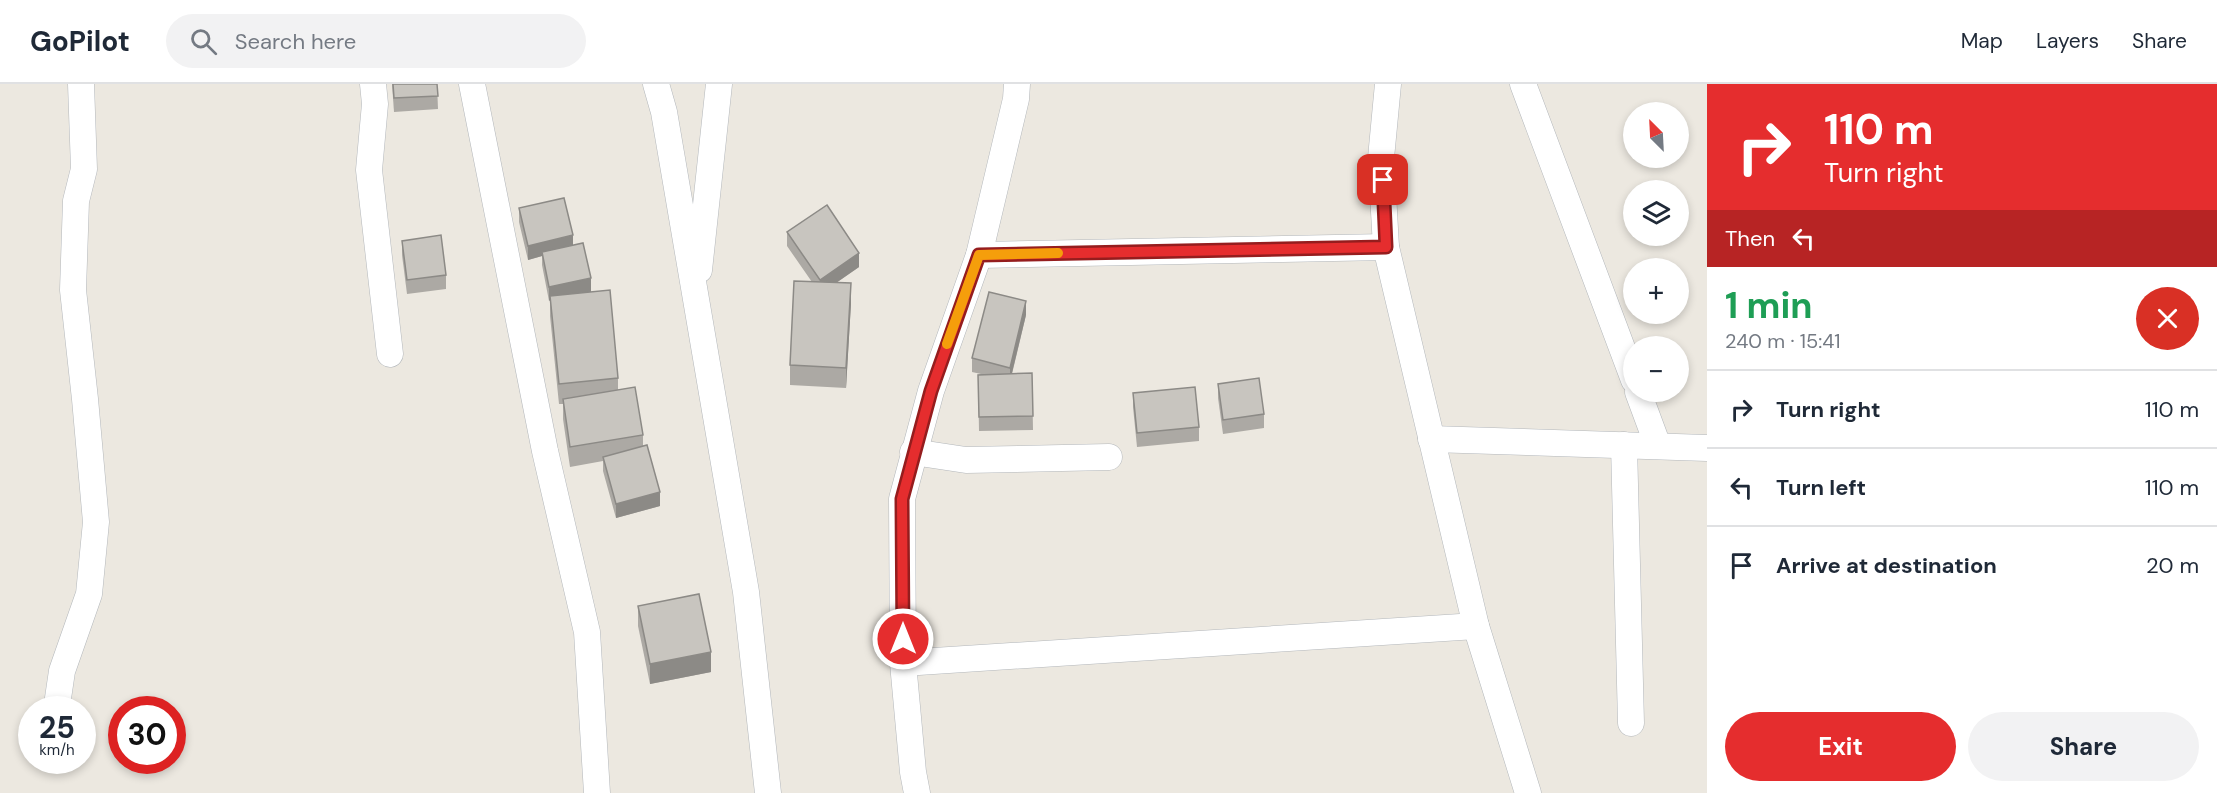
<!DOCTYPE html>
<meta charset="utf-8">
<style>
body{margin:0;font-family:"DM Sans",sans-serif;background:#f2f2f3;color:#1f2937;height:100vh;display:flex;flex-direction:column;font-size:22px;white-space:nowrap}
*{box-sizing:border-box;margin:0}
p{font-size:20px;color:#747a83}
.icon{flex:none;width:33px;height:33px;fill:none;stroke:currentColor;stroke-width:2;stroke-linecap:round;stroke-linejoin:round}
.map{position:relative;flex:1;overflow:hidden}
.details{display:flex;flex-direction:column;background:#fff;width:510px}
.details>*{flex:none}
.guide{background:#e52d2e;color:#fff;overflow:hidden}
.needle{width:39px;rotate:336deg}
.fabs{position:absolute;left:1623px;top:18px;display:grid;gap:12px}
.fabs a{display:grid;place-items:center;width:66px;height:66px;border-radius:50%;background:#fff;box-shadow:0 3px 9px #0003;font-size:30px}
.speed{position:absolute;left:18px;top:612px;display:flex;gap:12px;font-size:30px;font-weight:700;text-align:center}
.speed>*{display:grid;place-content:center;width:78px;height:78px;border-radius:50%;background:#fff;box-shadow:0 3px 9px #0003;line-height:1}
.speed small{font-size:15px;font-weight:400}
.speed .limit{border:9px solid #d22;background:#fff;color:#111}
.pin{position:absolute;display:grid;place-items:center;width:51px;height:51px;color:#fff;margin:-26px;border-radius:12px;box-shadow:0 3px 9px #0006}
.me{position:absolute;width:66px;margin:-33px;rotate:0deg;stroke-linejoin:round;filter:drop-shadow(0 0 4px #0008)}
.turn{display:flex;align-items:center;gap:21px;height:126px;padding:0 18px;font-size:27px}
.turn .icon{width:78px;height:78px;stroke-width:2.5}
.turn b{display:block;font-size:42px;line-height:51px}
.then{display:flex;align-items:center;height:57px;padding:0 18px;background:#0003;gap:12px;font-size:22px}
.round{display:grid;place-items:center;flex:none;width:63px;height:63px;border-radius:32px;background:#f2f2f3}
.overview{display:flex;align-items:center;justify-content:space-between;height:102px;padding:0 18px}
h1{font-size:36px;font-weight:700;line-height:45px;color:#1e9e55}
.primary-button{display:flex;gap:12px;margin-top:auto;padding:12px 18px}
.primary-button a{flex:1;height:69px;border-radius:36px;background:#e52d2e;color:#fff;font-size:24px;font-weight:700;line-height:69px;text-align:center}
.primary-button a+a{background:#f2f2f3;color:#1f2937}
ul{padding:0;list-style:none}
li{display:flex;align-items:center;gap:18px;height:78px;padding:0 18px;border-top:2px solid #e0e1e3}
li div{flex:1}
li b{display:block;font-size:22px}
li em{font-style:normal}
header{display:flex;align-items:center;gap:36px;box-sizing:border-box;height:84px;padding:0 30px;background:#fff;border-bottom:2px solid #e0e1e3}
header strong{font-size:28px}
nav{display:flex;gap:33px;margin-inline-start:auto;font-size:21px}
.search{width:420px;height:54px;background:#f2f2f3;display:flex;align-items:center;gap:15px;box-sizing:border-box;padding:0 21px;border-radius:33px;color:#747a83;font-size:22px}
main{display:flex;flex:1;min-height:0}
.map>svg:first-child{display:block}
.lines{fill:none;stroke-linecap:round;stroke-linejoin:round}
.street-casing{stroke:#b3b7bb;stroke-width:27}
.street{stroke:#fff;stroke-width:26}
.wall{fill:#aca9a4}
.shaded-wall{fill:#8c8a86}
.building{fill:#c8c5bf;stroke:#8c8a86;stroke-width:1.5}
.route-casing{stroke:#951d1e;stroke-width:15}
.route{stroke:#e52d2e;stroke-width:10}
.slow{stroke:#f59e0b;stroke-width:10}
</style>
<header>
<strong>GoPilot</strong>
<div class="search"><svg class="icon" aria-label="search" viewBox="0 0 24 24"><circle cx="10" cy="10" r="6"/><path d="M15 15l6 6"/></svg>Search here</div>
<nav><a>Map</a><a>Layers</a><a>Share</a></nav>
</header>
<main>
<div class="map">
<svg width="1707" height="709" viewBox="0 0 1707 709">
<rect width="100%" height="100%" fill="#ece8e0"/>
<g class="lines">
<!-- street casing -->
<g class="street-casing">
<g id="street">
<polyline points="373,0 375,20 369,86 390,270"/>
<polyline points="472,0 545,367 587,548 597,709"/>
<polyline points="656,0 664,28 746,508 768,709"/>
<polyline points="1388,0 1381,74 1386,163 1476,542 1528,709"/>
<polyline points="1523,0 1634,296"/>
<polyline points="979,171 1386,163"/>
<polyline points="699,186 719,0"/>
<polyline points="1638,308 1658,362"/>
<polyline points="1431,355 1707,364"/>
<polyline points="1624,361 1631,639"/>
<polyline points="913,368 966,376 1109,373"/>
<polyline points="903,579 1476,542"/>
<polyline points="57,621 62,587 89,510 96,438 85,315 73,206 76,117 84,85 81,0"/>
<polyline points="917,709 913,688 903,579 902,415 931,307 979,171 1016,15 1017,0"/>
</g>
</g>
<!-- street -->
<use href="#street" class="street"/>
</g>
<!-- wall -->
<g class="wall">
<polygon points="392,0 437,0 438,25 394,28"/>
<polygon points="519,124 573,161 591,208 618,294 618,306 643,351 643,362 660,422 616,434 603,387 603,377 570,383 563,335 563,320 559,320 550,232 550,216 549,217 542,181 542,172 528,176 519,138"/>
<polygon points="787,148 859,183 836,199 851,219 846,304 790,301 790,281 812,198 787,162"/>
<polygon points="402,157 446,191 446,205 407,210 402,171"/>
<polygon points="1026,231 1012,290 1032,289 1033,346 979,347 978,291 981,290 972,288 972,274"/>
<polygon points="1218,300 1264,330 1264,344 1223,350 1218,314"/>
<polygon points="1133,309 1199,343 1199,357 1137,363 1133,323"/>
<polygon points="638,522 711,588 650,600 638,542"/>
</g>
<!-- shaded-wall -->
<g class="shaded-wall">
<polygon points="573,151 573,165 542,168 542,172 528,176 528,162"/>
<polygon points="859,169 859,183 820,210 820,196"/>
<polygon points="591,194 591,208 550,212 550,216 549,217 549,203"/>
<polygon points="851,199 851,219 846,304 846,284"/>
<polygon points="1026,217 1026,231 1010,297 1010,284"/>
<polygon points="660,408 660,422 616,434 616,420"/>
<polygon points="711,568 711,588 650,600 650,580"/>
</g>
<!-- building -->
<g class="building">
<polygon points="393,0 437,0 438,12 394,14"/>
<polygon points="564,114 573,151 528,162 519,124"/>
<polygon points="827,121 859,169 820,196 787,148"/>
<polygon points="441,151 446,191 407,196 402,157"/>
<polygon points="583,159 591,194 549,203 542,168"/>
<polygon points="794,197 851,199 846,284 790,281"/>
<polygon points="610,206 618,294 559,300 550,212"/>
<polygon points="989,208 1026,217 1010,284 972,274"/>
<polygon points="1032,289 1033,332 979,333 978,291"/>
<polygon points="1259,294 1264,330 1223,336 1218,300"/>
<polygon points="635,303 643,351 570,363 563,315"/>
<polygon points="1195,303 1199,343 1137,349 1133,309"/>
<polygon points="647,361 660,408 616,420 603,373"/>
<polygon points="699,510 711,568 650,580 638,522"/>
</g>
<g class="lines">
<!-- route casing -->
<g class="route-casing">
<polyline id="route" points="903,555 902,415 931,307 979,171 1386,163 1383,96"/>
</g>
<!-- route -->
<use href="#route" class="route"/>
<!-- slow -->
<polyline class="slow" points="947,260 979,171 1058,169"/>
</g>
</svg>
<div class="fabs">
<a><svg class="needle" viewBox="-14 -14 28 28"><path d="M0-13l5 13h-10z" fill="#e53935"/><path d="M0 13l5-13h-10z" fill="#747a83"/></svg></a>
<a><svg class="icon" aria-label="layers" viewBox="0 0 24 24"><path d="M12 4l9 5-9 5-9-5zM3 14l9 5 9-5"/></svg></a>
<a>+</a>
<a>−</a>
</div>
<div class="speed"><div>25<small>km/h</small></div><div class="limit">30</div></div>
<div class="pin" style="left:1383px;top:96px;background:#d93025"><svg class="icon" aria-label="arrive" viewBox="0 0 24 24"><path d="M6 21V4h12l-3 4 3 4H6"/></svg></div>
<svg class="me" style="left:903px;top:555px" viewBox="-20 -20 40 40"><circle r="17" fill="#e52d2e" stroke="#fff" stroke-width="3"/><path d="M0-11L8 9 0 5-8 9z" fill="#fff"/></svg>
</div>
<section class="details">
<div class="guide">
<div class="turn"><svg class="icon" aria-label="right" viewBox="0 0 24 24"><path d="M7 20v-9h11M14 6l5 5-5 5"/></svg><div><b>110 m</b>Turn right</div></div>
<div class="then">Then<svg class="icon" aria-label="left" viewBox="0 0 24 24"><path d="M17 20v-9H6M10 6l-5 5 5 5"/></svg></div>
</div>
<div class="overview"><div><h1>1 min</h1><p>240 m · 15:41</p></div><a class="round" style="background:#d93025;color:#fff"><svg class="icon" aria-label="close" viewBox="0 0 24 24"><path d="M6 6l12 12M18 6L6 18"/></svg></a></div>
<ul>
<li><svg class="icon" aria-label="right" viewBox="0 0 24 24"><path d="M7 20v-9h11M14 6l5 5-5 5"/></svg><div><b>Turn right</b></div><em>110 m</em></li>
<li><svg class="icon" aria-label="left" viewBox="0 0 24 24"><path d="M17 20v-9H6M10 6l-5 5 5 5"/></svg><div><b>Turn left</b></div><em>110 m</em></li>
<li><svg class="icon" aria-label="arrive" viewBox="0 0 24 24"><path d="M6 21V4h12l-3 4 3 4H6"/></svg><div><b>Arrive at destination</b></div><em>20 m</em></li>
</ul>
<div class="primary-button"><a>Exit</a><a>Share</a></div>
</section>
</main>
